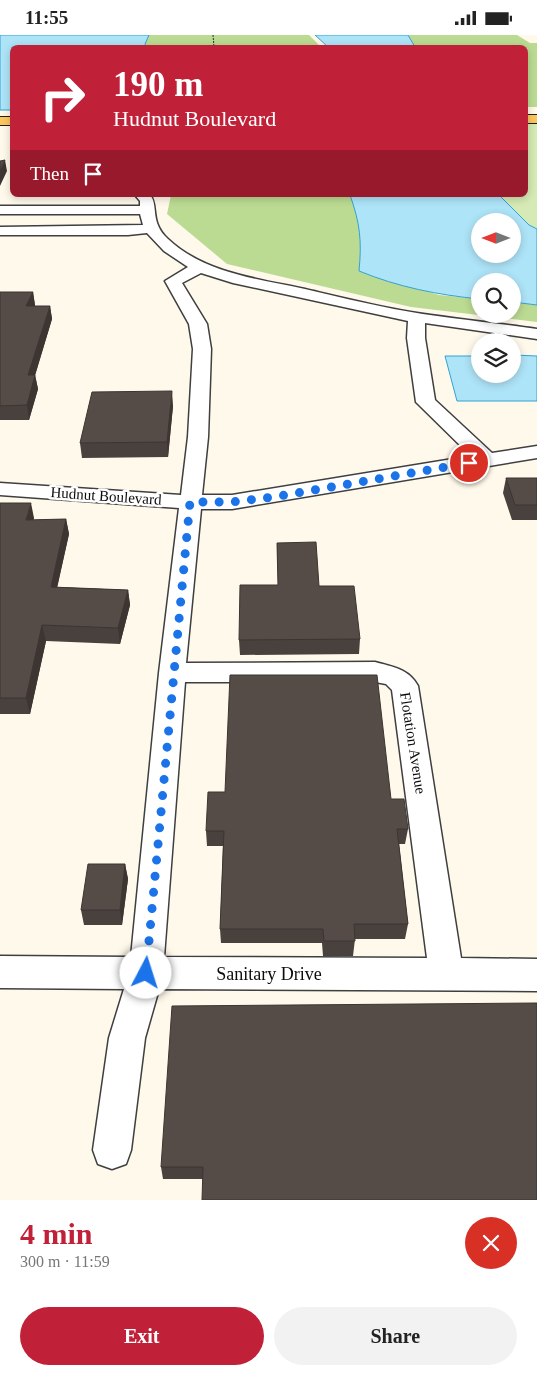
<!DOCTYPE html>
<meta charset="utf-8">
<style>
body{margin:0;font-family:"Times New Roman",serif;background:#f2f2f2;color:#222;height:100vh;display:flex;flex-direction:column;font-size:19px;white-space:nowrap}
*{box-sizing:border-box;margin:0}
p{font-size:16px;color:#767676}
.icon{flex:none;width:28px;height:28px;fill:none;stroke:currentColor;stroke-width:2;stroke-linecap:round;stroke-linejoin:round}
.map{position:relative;height:1165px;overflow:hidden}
.sheet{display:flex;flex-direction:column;background:#fff;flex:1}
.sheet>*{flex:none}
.top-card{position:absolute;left:10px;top:10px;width:518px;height:152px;border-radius:8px;box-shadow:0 2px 8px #0003;background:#c02038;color:#fff;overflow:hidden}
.needle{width:32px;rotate:270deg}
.controls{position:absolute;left:471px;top:178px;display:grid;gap:10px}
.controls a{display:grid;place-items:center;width:50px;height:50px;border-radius:50%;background:#fff;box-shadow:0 2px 8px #0003;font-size:25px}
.pin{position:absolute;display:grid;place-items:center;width:42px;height:42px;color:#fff;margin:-21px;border:2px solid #fff;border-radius:50%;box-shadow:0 1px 5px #0007}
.me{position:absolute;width:55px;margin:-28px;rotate:5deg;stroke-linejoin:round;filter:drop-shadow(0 0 4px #0008)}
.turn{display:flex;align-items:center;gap:18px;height:105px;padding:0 20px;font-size:22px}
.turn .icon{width:65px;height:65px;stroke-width:2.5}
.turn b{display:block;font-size:35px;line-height:42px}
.then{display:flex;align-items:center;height:48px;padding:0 20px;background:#0003;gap:10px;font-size:19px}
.round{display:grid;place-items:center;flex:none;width:52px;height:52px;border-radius:26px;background:#f2f2f2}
.headline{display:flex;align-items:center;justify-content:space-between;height:85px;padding:0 20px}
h1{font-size:30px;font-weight:800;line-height:38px;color:#c02038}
.button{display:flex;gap:10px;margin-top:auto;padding:10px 20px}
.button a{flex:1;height:58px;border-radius:30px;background:#c02038;color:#fff;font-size:20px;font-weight:800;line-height:58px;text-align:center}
.button a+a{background:#f2f2f2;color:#222}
.status{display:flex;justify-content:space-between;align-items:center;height:35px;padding:0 25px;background:#fff;direction:ltr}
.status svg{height:14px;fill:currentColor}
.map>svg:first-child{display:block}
.green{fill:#d5eab4}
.forest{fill:#bbdb92}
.water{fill:#aee4f8;stroke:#32a2d2;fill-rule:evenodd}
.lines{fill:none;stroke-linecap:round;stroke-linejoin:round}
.minor-casing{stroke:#3f3f3f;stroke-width:3}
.major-casing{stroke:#1d1d1d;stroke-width:2}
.path{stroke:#2e2e2e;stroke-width:1;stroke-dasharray:2 1;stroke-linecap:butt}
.minor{fill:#fff;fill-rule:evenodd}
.major{fill:#fdc65d;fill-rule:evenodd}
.wall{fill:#49413e}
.shaded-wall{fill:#3c3532}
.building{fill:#554c48;stroke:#3c3532}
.route{stroke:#1a73e8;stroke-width:9;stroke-dasharray:0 16.2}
.labels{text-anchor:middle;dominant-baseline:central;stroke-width:5;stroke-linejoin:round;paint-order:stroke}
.street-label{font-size:15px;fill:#0c0c0c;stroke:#fff}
.near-street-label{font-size:18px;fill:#0c0c0c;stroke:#fff}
</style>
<div class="status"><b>11:55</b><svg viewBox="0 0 49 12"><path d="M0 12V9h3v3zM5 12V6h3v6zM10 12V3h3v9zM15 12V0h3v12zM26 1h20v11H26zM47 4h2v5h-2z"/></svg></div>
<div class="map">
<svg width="537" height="1165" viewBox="0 0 537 1165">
<rect width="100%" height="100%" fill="#fff9eb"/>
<!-- green -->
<polygon class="green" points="525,88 537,88 537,194 529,190 499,160 525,160"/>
<!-- forest -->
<g class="forest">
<polygon points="149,0 309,0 321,12 146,12 144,9"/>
<polygon points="408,0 517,0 530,8 537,8 537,72 525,72 525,12 415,12"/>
<path d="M171,160H350C361,188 362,206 360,236L439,260L480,264V279H512L513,267L537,270V287L411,272L227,229L167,179Z"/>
</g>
<!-- water -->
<g class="water">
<polygon points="0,0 149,0 145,9 146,12 12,12 12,75 0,75"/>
<polygon points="315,0 408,0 415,12 328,12"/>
<path d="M350,160H499L529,190L537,194V270L513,267L512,246H480V264C438,260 398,252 359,236C362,206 360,188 350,160ZM512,186V219H480V186Z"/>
<polygon points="513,320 537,321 537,366 457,366 445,321 480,321 480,339 512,339"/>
</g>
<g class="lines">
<!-- minor casing -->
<g class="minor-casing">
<path id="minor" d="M135,160H150C159,170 149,187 168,204C204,238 258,244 305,254C335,261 364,268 394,274C441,283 490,287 537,294V304L425,288V303L435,365L492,418L537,411V423L232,474H201L186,628L375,627C393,632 409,634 418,651L461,923L537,924V956L159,954L145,1003L131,1115L126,1129L112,1134L98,1129L93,1115L109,1003L124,954L0,953V921L131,922L159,638L179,473L0,460V448L181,460L188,402L193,314L189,289L165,246L188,232L164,216L147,198L128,200H0V192L143,190L140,179H0V171H140V166ZM201,238L233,248L408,286L407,303L416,367L471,421L232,460H202L208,402L211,314L207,289L182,248ZM185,647H375L386,649L392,655L427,923L164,922Z"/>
</g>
<!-- major casing -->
<g class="major-casing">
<g id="major">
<rect x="525" y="80" width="12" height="8"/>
<rect x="0" y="82" width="12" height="8"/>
</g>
</g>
<!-- path -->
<polyline class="path" points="213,0 214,12"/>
<!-- minor -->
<use href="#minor" class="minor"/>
<!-- major -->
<use href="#major" class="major"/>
</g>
<!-- wall -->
<g class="wall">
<polygon points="0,257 33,257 35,271 50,271 52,284 35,340 38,354 29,385 0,385"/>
<polygon points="173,371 168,422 82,423 80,408"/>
<polygon points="506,443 537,443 537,485 512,485 503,458"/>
<polygon points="0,468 34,483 33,485 66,484 69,499 57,552 128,555 130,570 120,609 46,606 30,679 0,679"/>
<polygon points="277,508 319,551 360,604 359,619 240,620 239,605 278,550"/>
<polygon points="391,764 408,794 405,809 399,809 408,889 405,904 355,904 353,921 323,921 322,908 221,908 220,894 223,811 207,811 206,796"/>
<polygon points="125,829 128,844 122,890 84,890 81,875"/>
<polygon points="537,968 203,1144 163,1144 161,1132"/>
</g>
<!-- shaded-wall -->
<g class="shaded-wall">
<polygon points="5,125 7,136 0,151 0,135"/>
<polygon points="33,257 35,270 29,285 26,271"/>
<polygon points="50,271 52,284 31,354 28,340"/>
<polygon points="35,340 38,354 29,385 27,370"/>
<polygon points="172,356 173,371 168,422 167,407"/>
<polygon points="31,468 34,483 29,500 26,485"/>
<polygon points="66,484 69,499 54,567 51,552"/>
<polygon points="128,555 130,570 120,609 118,593"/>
<polygon points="42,590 46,606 30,679 26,663"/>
<polygon points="125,829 128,844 122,890 120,875"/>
</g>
<!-- building -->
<g class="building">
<polygon points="5,125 0,135 0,126"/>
<polygon points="0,257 33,257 26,271 50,271 28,340 35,340 27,370 0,371"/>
<polygon points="172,356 167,407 80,408 92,357"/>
<polygon points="506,443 537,443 537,470 515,470"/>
<polygon points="0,468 31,468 26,485 66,484 51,552 128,555 118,593 42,590 26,663 0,663"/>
<polygon points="316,507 319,551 354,551 360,604 239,605 240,550 278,550 277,508"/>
<polygon points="230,640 377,640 391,764 404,764 408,794 397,794 408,889 354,889 355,906 324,906 323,894 220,894 224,796 206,796 208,757 225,757"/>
<polygon points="88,829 125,829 120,875 81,875"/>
<polygon points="537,968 537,1165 202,1165 203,1132 161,1132 172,971"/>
</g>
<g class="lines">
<!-- route -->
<polyline class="route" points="146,938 190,467 232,467 274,462 469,428"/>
</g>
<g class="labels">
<!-- street labels -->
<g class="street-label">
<text transform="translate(106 461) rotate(4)">Hudnut Boulevard</text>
<text transform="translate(413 708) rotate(81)">Flotation Avenue</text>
</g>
<!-- near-street labels -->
<g class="near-street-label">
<text x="269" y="939">Sanitary Drive</text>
</g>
</g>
</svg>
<div class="controls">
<a><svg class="needle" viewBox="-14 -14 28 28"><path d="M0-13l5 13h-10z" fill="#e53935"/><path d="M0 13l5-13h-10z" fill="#767676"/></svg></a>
<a><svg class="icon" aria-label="search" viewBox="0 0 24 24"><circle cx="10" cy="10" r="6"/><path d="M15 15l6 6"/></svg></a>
<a><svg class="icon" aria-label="layers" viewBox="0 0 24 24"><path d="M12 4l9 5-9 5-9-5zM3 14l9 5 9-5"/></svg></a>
</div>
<div class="pin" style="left:469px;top:428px;background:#d93025"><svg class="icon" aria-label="arrive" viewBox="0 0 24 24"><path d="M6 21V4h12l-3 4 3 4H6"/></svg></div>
<svg class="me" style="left:146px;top:938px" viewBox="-20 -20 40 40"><circle r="19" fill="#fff"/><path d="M0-13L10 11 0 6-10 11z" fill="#1a73e8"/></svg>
<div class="top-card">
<div class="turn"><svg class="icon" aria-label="right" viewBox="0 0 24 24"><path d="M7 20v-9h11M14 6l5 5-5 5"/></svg><div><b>190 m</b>Hudnut Boulevard</div></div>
<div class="then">Then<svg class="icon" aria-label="arrive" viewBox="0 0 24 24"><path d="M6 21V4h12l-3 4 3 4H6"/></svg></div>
</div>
</div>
<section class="sheet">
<div class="headline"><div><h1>4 min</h1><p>300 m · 11:59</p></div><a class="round" style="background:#d93025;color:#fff"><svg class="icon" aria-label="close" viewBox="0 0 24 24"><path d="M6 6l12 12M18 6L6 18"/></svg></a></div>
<div class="button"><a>Exit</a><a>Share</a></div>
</section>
